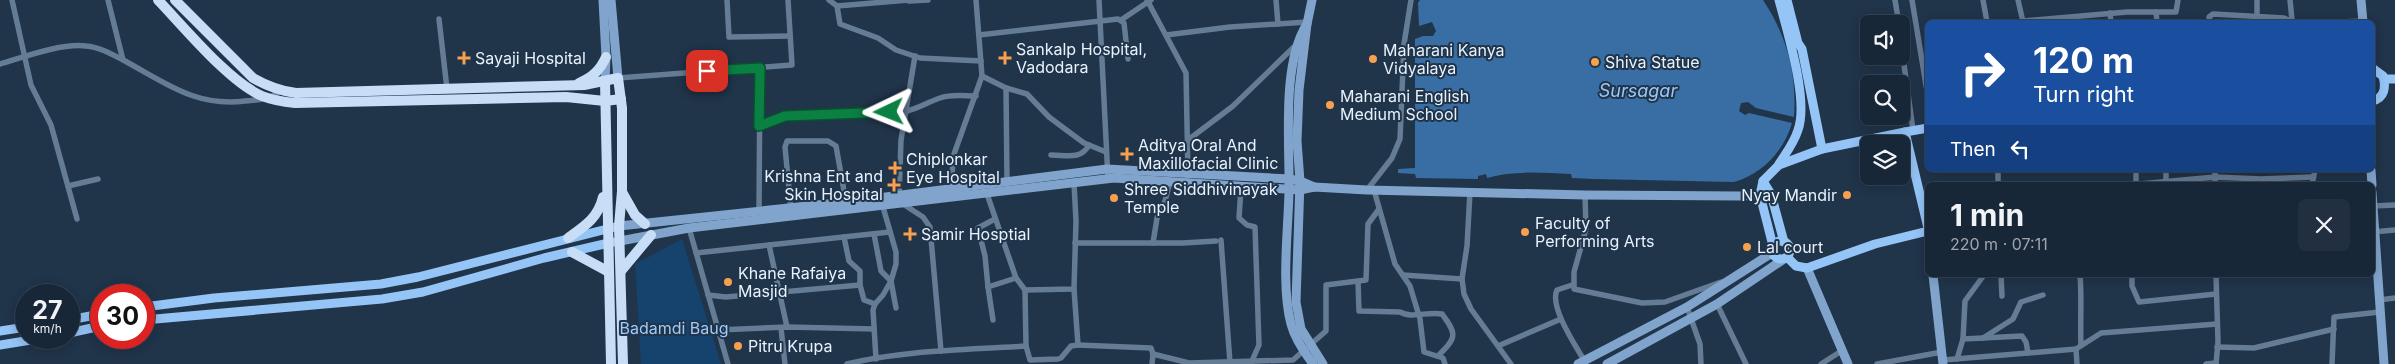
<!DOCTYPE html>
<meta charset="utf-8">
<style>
body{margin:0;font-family:Inter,sans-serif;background:#212f40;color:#f1f3f6;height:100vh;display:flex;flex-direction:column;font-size:19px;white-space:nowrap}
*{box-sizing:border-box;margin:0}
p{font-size:16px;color:#9fa5ae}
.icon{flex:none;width:28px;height:28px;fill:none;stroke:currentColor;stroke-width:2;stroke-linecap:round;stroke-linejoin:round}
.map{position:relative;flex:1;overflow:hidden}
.sheet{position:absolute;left:1925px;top:182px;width:450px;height:95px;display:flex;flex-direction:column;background:#182738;border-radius:8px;box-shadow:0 2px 12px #0003,0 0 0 1px #364453}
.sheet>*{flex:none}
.hud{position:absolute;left:1925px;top:20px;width:450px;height:152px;border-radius:8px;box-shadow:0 2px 12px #0003,0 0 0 1px #364453;background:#1a4fa0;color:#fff;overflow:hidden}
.tools{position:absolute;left:1860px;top:15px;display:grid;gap:10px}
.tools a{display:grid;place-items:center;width:50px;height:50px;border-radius:8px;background:#182738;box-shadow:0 2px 12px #0003,0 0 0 1px #364453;font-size:25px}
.speed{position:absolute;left:15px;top:284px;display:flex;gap:10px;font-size:25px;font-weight:700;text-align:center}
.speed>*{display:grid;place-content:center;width:65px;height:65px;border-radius:50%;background:#182738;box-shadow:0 2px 12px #0003,0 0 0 1px #364453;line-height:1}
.speed small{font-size:12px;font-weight:400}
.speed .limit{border:8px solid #d22;background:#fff;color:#111}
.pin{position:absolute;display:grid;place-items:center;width:42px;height:42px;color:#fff;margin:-21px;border-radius:10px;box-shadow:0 2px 8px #0006}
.me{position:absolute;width:55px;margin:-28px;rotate:268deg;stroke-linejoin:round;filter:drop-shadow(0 0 4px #0008)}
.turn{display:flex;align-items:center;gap:18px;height:105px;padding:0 25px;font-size:22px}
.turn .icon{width:65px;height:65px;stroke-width:2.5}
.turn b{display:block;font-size:35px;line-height:42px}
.then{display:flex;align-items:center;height:48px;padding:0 25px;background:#0003;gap:10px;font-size:19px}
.round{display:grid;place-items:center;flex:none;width:52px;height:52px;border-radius:8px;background:#212f40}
.overview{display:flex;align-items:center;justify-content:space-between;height:85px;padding:0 25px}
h1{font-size:30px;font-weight:700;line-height:38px}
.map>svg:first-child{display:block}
.green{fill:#16426e}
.water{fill:#396ea5}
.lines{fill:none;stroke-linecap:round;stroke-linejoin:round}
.street{stroke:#657c95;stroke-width:5.5}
.secondary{stroke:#81a4cc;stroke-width:9}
.primary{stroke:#95c4f7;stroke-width:9}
.highway{stroke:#c8def7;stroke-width:10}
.route-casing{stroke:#07532c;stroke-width:12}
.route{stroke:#0b8043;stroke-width:9}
.poi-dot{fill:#f9a04c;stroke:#20344a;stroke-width:2}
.labels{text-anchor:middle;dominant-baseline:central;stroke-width:4;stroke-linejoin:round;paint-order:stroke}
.poi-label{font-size:16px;fill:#e8f2fe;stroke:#20344a;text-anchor:start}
.park-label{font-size:16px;fill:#9fc9f8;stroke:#20344a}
.water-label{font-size:18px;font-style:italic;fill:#9dc7f6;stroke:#20344a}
</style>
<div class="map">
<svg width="2395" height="364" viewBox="0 0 2395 364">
<rect width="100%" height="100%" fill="#20344a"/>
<!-- green -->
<polygon class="green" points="682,239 721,364 641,364 635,264"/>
<!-- water -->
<path class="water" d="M1420,0H1763C1787,36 1797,74 1794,117L1756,108L1748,102L1741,103L1739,111L1745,115L1749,113L1792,123C1784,151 1762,174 1734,182L1594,179L1572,178L1571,174C1543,173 1514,170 1487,178L1486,174L1478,176V179L1416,178L1415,174L1398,173V169L1415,168V39L1423,36H1433L1436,31L1432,22L1419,26L1418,3Z"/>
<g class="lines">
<!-- street -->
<g class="street">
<polyline points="12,0 31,85 51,125 77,219"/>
<polyline points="108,0 123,60"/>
<polyline points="727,0 729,37 790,36"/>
<polyline points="829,0 837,6 840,24 878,38 896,50 920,58 981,61"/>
<polyline points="1099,0 1108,179"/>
<polyline points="1147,0 1186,73 1188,176"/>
<polyline points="1276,0 1278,24"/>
<polyline points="1895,0 1899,24"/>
<polyline points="1912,0 1928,97"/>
<polyline points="1983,0 1987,22"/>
<polyline points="2018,0 2023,22"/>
<polyline points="2257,0 2257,16"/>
<polyline points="2290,0 2292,20"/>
<polyline points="909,1 928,0"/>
<polyline points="837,6 909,0"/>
<polyline points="2156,12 2157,22"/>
<polyline points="2110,13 2111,22"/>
<polyline points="439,19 447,89"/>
<polyline points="1121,20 1151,0"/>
<polyline points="2023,21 2127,12 2176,12 2178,0"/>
<polyline points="2210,22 2209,17 2213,14 2284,18 2293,22"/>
<polyline points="2341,22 2363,21"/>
<polyline points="979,35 1118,19 1124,23 1128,59"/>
<polyline points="1166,35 1230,27 1307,22"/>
<polyline points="1901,43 1913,130"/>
<path d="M0,64C24,57 61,43 86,46C100,47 113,55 125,61C167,84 196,107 245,101C260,100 269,99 281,91"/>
<polyline points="982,76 1006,88 1027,94 1049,117 1065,129 1084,143 1106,152"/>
<polyline points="618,78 792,65 788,0"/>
<polyline points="1006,88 1007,181"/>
<path d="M759,126L785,116L907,111C919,108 928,102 940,98C951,94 964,96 976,96"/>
<polyline points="1188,140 1233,106 1297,44"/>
<path d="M1051,155C1067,155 1081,160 1089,145"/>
<polyline points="1998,170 1998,185"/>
<polyline points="2136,170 2136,185"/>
<polyline points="2166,170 2166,185"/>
<polyline points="2129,185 2215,177 2261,179 2312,177"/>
<polyline points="2215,185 2215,170"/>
<polyline points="2312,185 2315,170"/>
<polyline points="68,186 98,179"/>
<polyline points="1241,188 1239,218 1247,225 1255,227 1259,345 1251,363"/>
<polyline points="1367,190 1392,158 1400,139 1404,44 1411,0"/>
<polyline points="1374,190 1395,264 1410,286 1420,319 1424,352 1443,358 1445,364"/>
<polyline points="950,192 954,154 982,76 976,0"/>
<polyline points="1470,192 1467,246 1462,279 1464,294 1471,309 1511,364"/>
<polyline points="1585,195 1586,229 1574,272 1574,289 1642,303 1665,302 1721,282"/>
<polyline points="899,198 901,140 915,56"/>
<polyline points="903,204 923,217 930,227 941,351"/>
<polyline points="2373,206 2395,205"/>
<polyline points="883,207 896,252 896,264 891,281 896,308"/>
<polyline points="791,210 785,147 787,141 828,141 836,146 846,202"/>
<polyline points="759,212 760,67"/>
<polyline points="689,228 728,364"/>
<polyline points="2372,232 2395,230"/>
<polyline points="844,237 849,261 860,271 860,285 864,300 875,304 883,295 891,281 881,271 874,234"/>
<polyline points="1221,240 1230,363"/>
<polyline points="1075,243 1183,243 1216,241"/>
<polyline points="1153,243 1157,218 1165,201 1170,182"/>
<polyline points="769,245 787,327"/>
<polyline points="696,253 890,232"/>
<polyline points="1403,275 1462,279"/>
<polyline points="2001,275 2002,296"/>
<path d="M2080,275C2082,299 2080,321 2081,345"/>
<polyline points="2132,275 2132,286 2139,302 2216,294"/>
<path d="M1358,282L1359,311L1400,312C1412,319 1428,311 1442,314C1458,335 1456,338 1438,356"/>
<path d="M1572,285L1557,290C1549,307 1576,346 1585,362"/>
<polyline points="988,287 985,256 978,228 995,219"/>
<polyline points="1025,290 1074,289 1076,221 1074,183"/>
<polyline points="708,295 726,297 860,285"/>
<polyline points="2379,300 2395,298"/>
<polyline points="875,304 873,310 876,359"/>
<polyline points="1717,304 1746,364"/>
<polyline points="1687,307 1700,344 1701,364"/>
<polyline points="993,320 988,287 1016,278"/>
<polyline points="781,328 785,364"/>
<polyline points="718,330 787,327 874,329"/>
<polyline points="1983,338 2013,319 2021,302 2043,295"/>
<polyline points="1963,339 2022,336 2026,342 2028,353"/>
<polyline points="1078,345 1151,348 1153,354 1152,364"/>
<polyline points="1026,346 1030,360 1058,359 1061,358 1071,346 1078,345 1074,289"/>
<polyline points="1498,346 1561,319"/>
<polyline points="2217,347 2254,348 2334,329"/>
<polyline points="2076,349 2077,364"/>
<polyline points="1153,354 1189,363 1293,360 1326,331 1326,285 1366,280 1368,224 1379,209"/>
<polyline points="1957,359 1963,339 1965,301 1984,275"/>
<polyline points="1943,360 2076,349 2101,333 2217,324"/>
<path d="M847,364C905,350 967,350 1026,346L1025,290L1016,278L987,194"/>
<polyline points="1821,364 1843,350"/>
<polyline points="1877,364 1942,352"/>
<polyline points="2206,364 2216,363"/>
<polyline points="2216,364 2218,342 2216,275"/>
<polyline points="2332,364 2334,317 2380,312"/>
</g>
<!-- secondary -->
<g class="secondary">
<polyline points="603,0 606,57 605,81"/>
<polyline points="611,0 618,78"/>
<polyline points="1312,0 1307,24 1299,90 1297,141 1300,181 1296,302 1301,329 1323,364"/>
<polyline points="2361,0 2363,22"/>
<path d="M1307,24C1281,64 1290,145 1289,192C1288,232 1281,287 1291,324C1295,339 1304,352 1313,364"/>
<polyline points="2371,170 2372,185"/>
<polyline points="2372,192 2384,364"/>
<polyline points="619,226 846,202 1107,169 1289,179 1300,181 1314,187"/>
<polyline points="620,241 689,228 1114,178 1300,190 1314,187 1367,190 1585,195 1742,196 1771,194"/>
<polyline points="1807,268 1848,364"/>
<polyline points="1933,275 1943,364"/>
<polyline points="1578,364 1687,307 1772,253"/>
<polyline points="1607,364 1717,304 1784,259"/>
</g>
<!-- primary -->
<g class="primary">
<path d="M1779,0C1787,31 1809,100 1798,130C1794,143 1786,153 1779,164"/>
<polyline points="1787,0 1798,43 1802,49 1822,149"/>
<path d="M2372,68L2383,76C2386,87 2385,98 2372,101"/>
<polyline points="2384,79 2395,79"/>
<polyline points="1905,132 1928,128"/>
<polyline points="1763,181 1771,194 1784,242"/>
<circle cx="1781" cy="250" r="9"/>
<polyline points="1773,246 1760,195 1763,181 1779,165 1822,149 1905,132 1928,228"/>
<polyline points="1787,257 1796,266 1807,268 1875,244 1928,231"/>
<polyline points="144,307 214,298 381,284 418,277 615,227"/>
<polyline points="69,320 101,314"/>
<polyline points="144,320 382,299 423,292 544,258 613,242"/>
<polyline points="0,331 26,327"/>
<polyline points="69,333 101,326"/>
<polyline points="0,345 43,338"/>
</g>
<!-- highway -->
<g class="highway">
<path d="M158,0C184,27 229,82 262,96C272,100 284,102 295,103L566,97L605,101L621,99"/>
<path d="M175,0L253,78C267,86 280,91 296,93L584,85L618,78L622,108V191L619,226L623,364"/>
<polyline points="605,81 611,364"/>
<path d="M579,83C593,77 600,70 606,57"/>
<polyline points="622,192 635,215 645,224"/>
<path d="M568,238C585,226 598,218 603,197"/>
<polyline points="572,252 609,272"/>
<polyline points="621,271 651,235"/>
</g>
</g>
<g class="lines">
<!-- route casing -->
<g class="route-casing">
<polyline id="route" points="707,71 760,68 759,126 785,116 889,112"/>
</g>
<!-- route -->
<use href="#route" class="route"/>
</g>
<!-- markers -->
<g class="poi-dot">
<path d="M461.5 50.5h5v5h5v5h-5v5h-5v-5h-5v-5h5z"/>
<path d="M1002.5 50.5h5v5h5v5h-5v5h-5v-5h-5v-5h5z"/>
<circle cx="1373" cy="59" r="5"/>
<circle cx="1595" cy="62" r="5"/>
<circle cx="1330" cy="105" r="5"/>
<path d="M1124.5 146.5h5v5h5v5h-5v5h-5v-5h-5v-5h5z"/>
<path d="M892.5 160.5h5v5h5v5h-5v5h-5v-5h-5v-5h5z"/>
<path d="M891.5 177.5h5v5h5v5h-5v5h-5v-5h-5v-5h5z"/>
<circle cx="1847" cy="195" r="5"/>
<circle cx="1114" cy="198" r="5"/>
<circle cx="1525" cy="232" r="5"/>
<path d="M907.5 226.5h5v5h5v5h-5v5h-5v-5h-5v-5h5z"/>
<circle cx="1747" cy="247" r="5"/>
<circle cx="728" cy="282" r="5"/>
<circle cx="738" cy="346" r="5"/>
</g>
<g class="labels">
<!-- poi labels -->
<g class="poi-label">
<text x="1016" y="49">Sankalp Hospital,<tspan x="1016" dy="18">Vadodara</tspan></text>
<text x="1383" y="50">Maharani Kanya<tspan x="1383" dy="18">Vidyalaya</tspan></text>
<text x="475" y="58">Sayaji Hospital</text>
<text x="1605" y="62">Shiva Statue</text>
<text x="1340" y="96">Maharani English<tspan x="1340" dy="18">Medium School</tspan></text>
<text x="1138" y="145">Aditya Oral And<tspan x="1138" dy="18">Maxillofacial Clinic</tspan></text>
<text x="906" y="159">Chiplonkar<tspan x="906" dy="18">Eye Hospital</tspan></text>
<text x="883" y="176" text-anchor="end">Krishna Ent and<tspan x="883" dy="18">Skin Hospital</tspan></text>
<text x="1124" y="189">Shree Siddhivinayak<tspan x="1124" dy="18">Temple</tspan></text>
<text x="1837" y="195" text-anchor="end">Nyay Mandir</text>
<text x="1535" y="223">Faculty of<tspan x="1535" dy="18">Performing Arts</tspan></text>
<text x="921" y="234">Samir Hosptial</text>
<text x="1757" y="247">Lal court</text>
<text x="738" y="273">Khane Rafaiya<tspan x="738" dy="18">Masjid</tspan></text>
<text x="748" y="346">Pitru Krupa</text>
</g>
<!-- park labels -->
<g class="park-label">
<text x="674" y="328">Badamdi Baug</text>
</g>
<!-- water labels -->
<g class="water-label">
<text x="1638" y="90">Sursagar</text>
</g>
</g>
</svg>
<div class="tools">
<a><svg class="icon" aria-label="sound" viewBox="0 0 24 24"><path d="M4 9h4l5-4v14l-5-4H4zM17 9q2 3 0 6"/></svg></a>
<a><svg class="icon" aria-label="search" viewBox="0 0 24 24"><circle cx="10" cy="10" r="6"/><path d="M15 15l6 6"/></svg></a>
<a><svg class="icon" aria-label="layers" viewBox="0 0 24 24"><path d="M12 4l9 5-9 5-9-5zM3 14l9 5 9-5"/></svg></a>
</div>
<div class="speed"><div>27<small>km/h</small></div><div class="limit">30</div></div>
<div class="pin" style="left:707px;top:71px;background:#d93025"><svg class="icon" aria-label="arrive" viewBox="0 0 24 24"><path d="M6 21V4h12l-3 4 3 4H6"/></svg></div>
<svg class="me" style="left:889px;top:112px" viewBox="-20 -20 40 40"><path d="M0-17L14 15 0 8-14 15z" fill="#0b8043" stroke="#fff" stroke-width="4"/></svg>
<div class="hud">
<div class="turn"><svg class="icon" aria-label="right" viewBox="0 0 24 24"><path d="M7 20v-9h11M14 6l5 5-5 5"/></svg><div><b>120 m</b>Turn right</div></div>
<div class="then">Then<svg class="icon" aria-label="left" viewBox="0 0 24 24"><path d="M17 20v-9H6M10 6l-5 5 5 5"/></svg></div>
</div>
<section class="sheet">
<div class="overview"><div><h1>1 min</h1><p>220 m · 07:11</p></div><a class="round"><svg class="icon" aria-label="close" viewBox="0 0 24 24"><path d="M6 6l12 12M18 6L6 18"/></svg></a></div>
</section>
</div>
